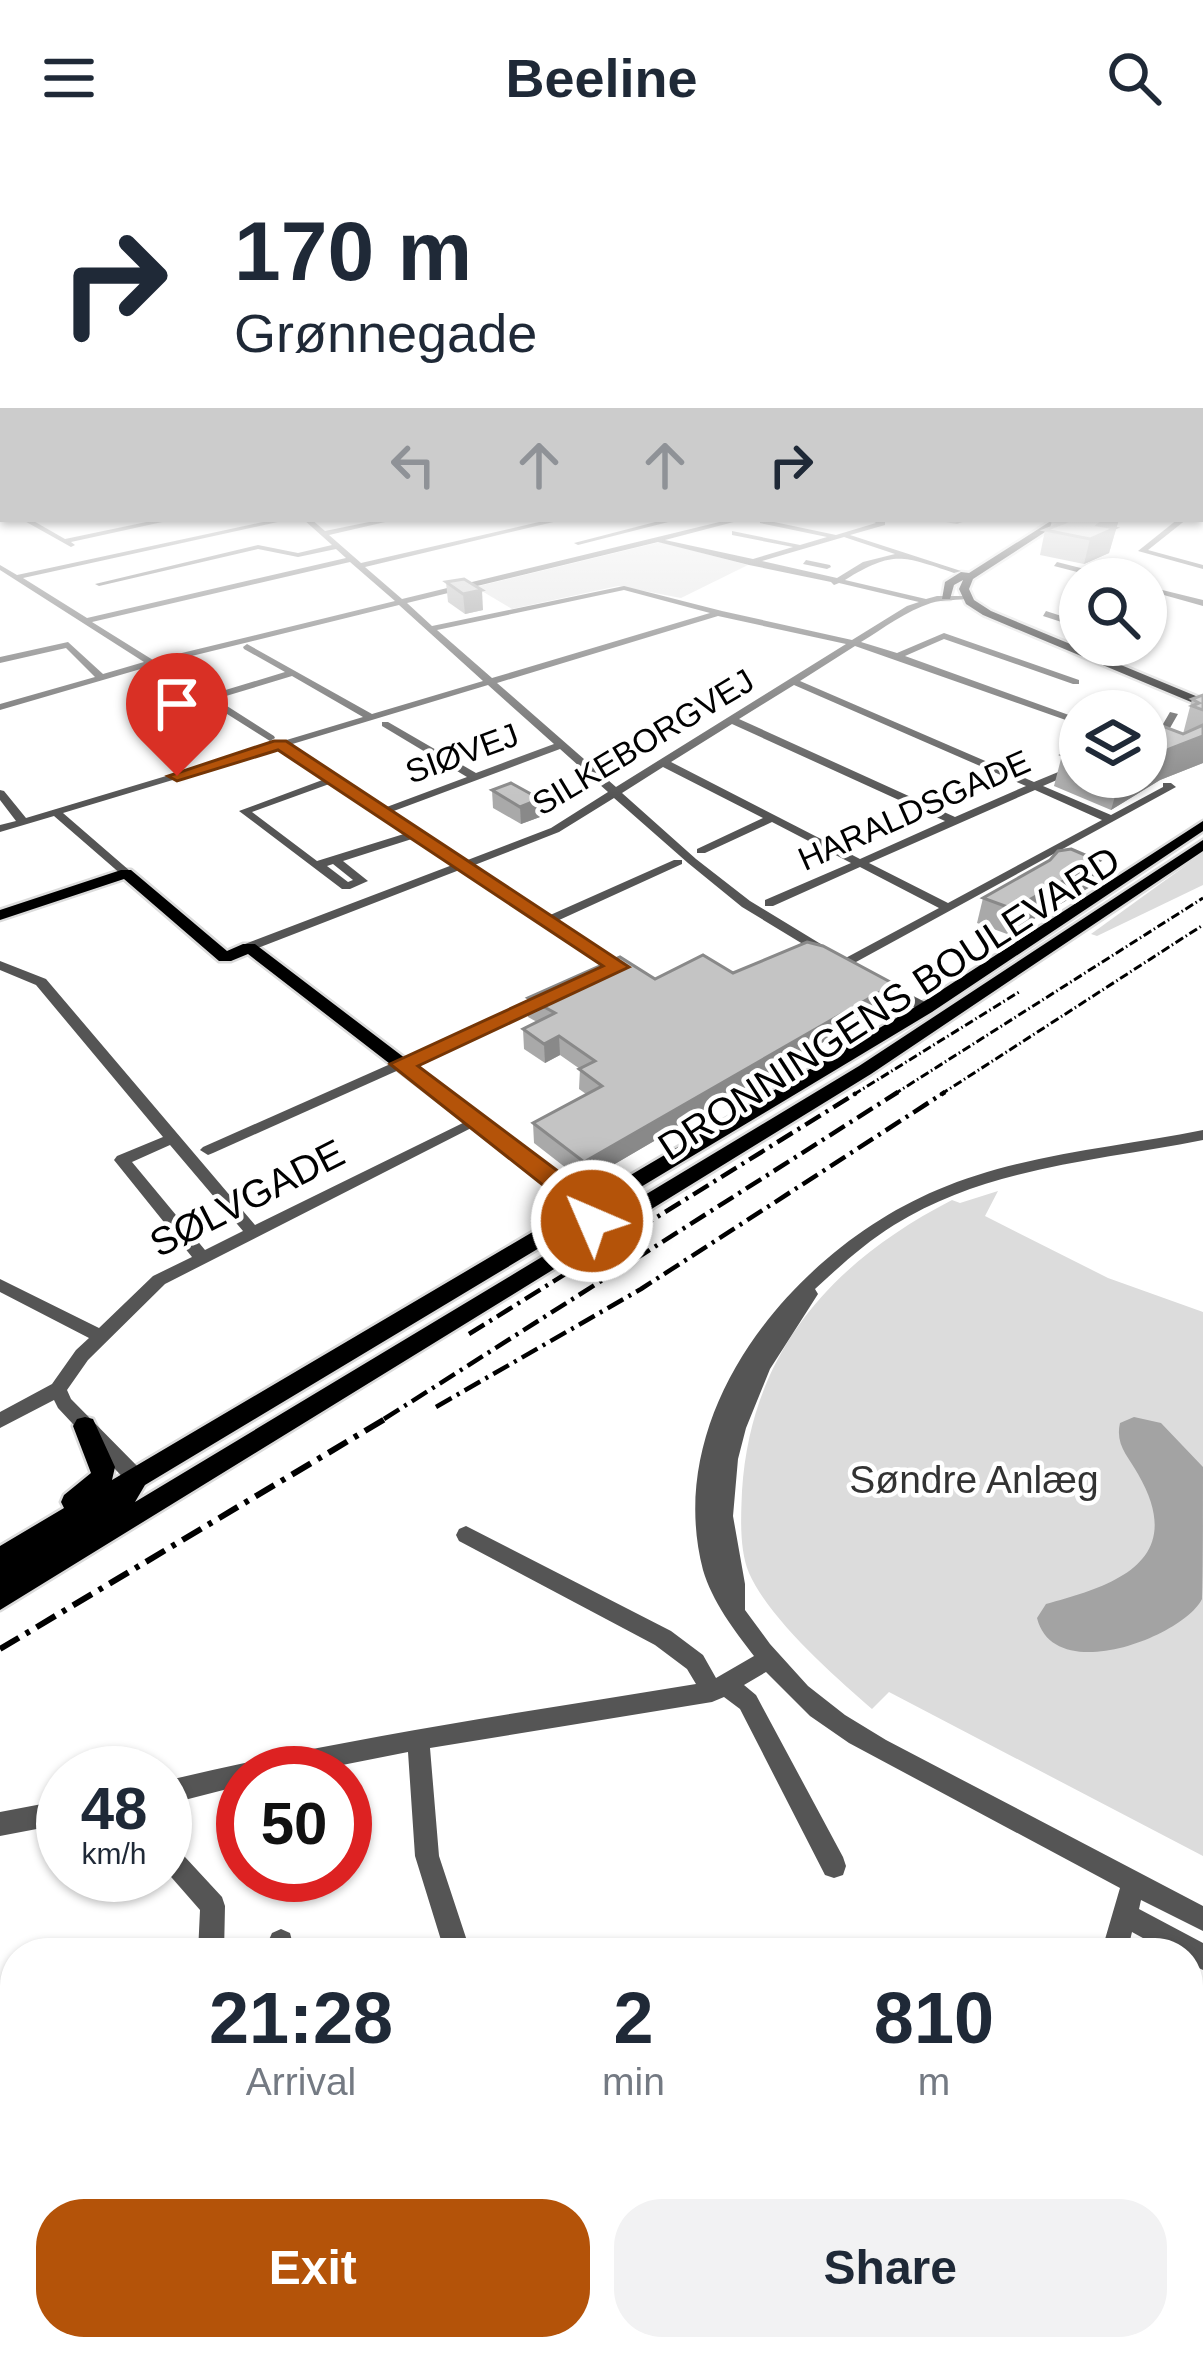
<!DOCTYPE html>
<meta charset="utf-8">
<style>
body{margin:0;font-family:Arial,sans-serif;background:#f2f2f3;color:#1f2937;height:100vh;display:flex;flex-direction:column;font-size:45px;white-space:nowrap}
*{box-sizing:border-box;margin:0}
p{font-size:39px;color:#747a83}
.icon{flex:none;width:66px;height:66px;fill:none;stroke:currentColor;stroke-width:2;stroke-linecap:round;stroke-linejoin:round}
.map{position:relative;flex:1;overflow:hidden}
.side{position:absolute;left:0px;top:1782px;width:1203px;height:423px;display:flex;flex-direction:column;background:#fff;border-radius:48px 48px 0 0;box-shadow:0 3px 9px #0004}
.side>*{flex:none}
.hud{position:absolute;left:0px;top:0px;width:1203px;height:366px;box-shadow:0 3px 9px #0004;background:#fff;color:#1f2937;overflow:hidden}
.tools{position:absolute;left:1059px;top:402px;display:grid;gap:24px}
.tools a{display:grid;place-items:center;width:108px;height:108px;border-radius:50%;background:#fff;box-shadow:0 3px 9px #0004;font-size:60px}
.speed{position:absolute;left:36px;top:1590px;display:flex;gap:24px;font-size:60px;font-weight:700;text-align:center}
.speed>*{display:grid;place-content:center;width:156px;height:156px;border-radius:50%;background:#fff;box-shadow:0 3px 9px #0004;line-height:1}
.speed small{font-size:30px;font-weight:400}
.speed .limit{border:18px solid #d22;background:#fff;color:#111}
.pin{position:absolute;display:grid;place-items:center;width:102px;height:102px;color:#fff;margin:-123px -51px;border-radius:50% 50% 50% 0;rotate:-45deg;box-shadow:0 0 12px #0007}
.pin .icon{rotate:45deg}
.me{position:absolute;width:132px;margin:-66px;rotate:315deg;stroke-linejoin:round;filter:drop-shadow(0 0 9px #0008)}
.turn{display:flex;align-items:center;gap:42px;height:252px;padding:0 36px;font-size:54px}
.turn .icon{width:156px;height:156px;stroke-width:2.5}
.turn b{display:block;font-size:84px;line-height:102px}
.lanes{display:flex;align-items:center;height:114px;padding:0 36px;background:#0003;justify-content:center;gap:60px;direction:ltr}
.lanes .off{opacity:.35}
.eta{display:flex;justify-content:space-evenly;align-items:center;height:204px;text-align:center}
.eta b{font-size:72px;font-weight:800;line-height:84px}
.action{display:flex;gap:24px;margin-top:auto;padding:24px 36px}
.action a{flex:1;height:138px;border-radius:48px;background:#b45309;color:#fff;font-size:48px;font-weight:800;line-height:138px;text-align:center}
.action a+a{background:#f2f2f3;color:#1f2937}
header{display:flex;justify-content:space-between;align-items:center;height:156px;padding:0 36px;background:#fff;font-size:54px;font-weight:800}
.map>svg:first-child{display:block}
.green{fill:#dcdcdc}
.water{fill:#a3a3a3}
.lines{fill:none;stroke-linecap:round;stroke-linejoin:round}
.major-casing{stroke:#dbdbdb;stroke-width:5}
.minor{fill:#555;fill-rule:evenodd}
.major{fill:#000;fill-rule:evenodd}
.rail-far2{stroke:#000;stroke-width:3;stroke-dasharray:9 3 1.5 3;stroke-linecap:butt}
.rail-far1{stroke:#000;stroke-width:4.5;stroke-dasharray:18 6 3 6;stroke-linecap:butt}
.rail{stroke:#000;stroke-width:6;stroke-dasharray:22 8 4.5 8;stroke-linecap:butt}
.wall{fill:#a9a9a9}
.shaded-wall{fill:#898989}
.building{fill:#c4c4c4;stroke:#898989;stroke-width:3}
.route{fill:#b45309;stroke:#753606;stroke-width:3}
.labels{text-anchor:middle;dominant-baseline:central;stroke-width:9;stroke-linejoin:round;paint-order:stroke}
.far-street-label{font-size:33px;fill:#000;stroke:#fff}
.street-label{font-size:39px;fill:#000;stroke:#fff}
.park-label{font-size:39px;fill:#333;stroke:#fff}
</style>
<header><svg class="icon" aria-label="menu" viewBox="0 0 24 24"><path d="M4 6h16M4 12h16M4 18h16"/></svg>Beeline<svg class="icon" aria-label="search" viewBox="0 0 24 24"><circle cx="10" cy="10" r="6"/><path d="M15 15l6 6"/></svg></header>
<div class="map">
<svg width="1203" height="2203" viewBox="0 0 1203 2203">
<rect width="100%" height="100%" fill="#fff"/>
<!-- green -->
<g class="green">
<polygon points="660,386 748,409 681,442 618,430 512,453 475,431"/>
<polygon points="1203,697 1203,729 1097,780 1091,778"/>
<path d="M998,1035L985,1060L1108,1122L1203,1156V1700L889,1536L872,1553C835,1521 769,1463 749,1417C739,1393 741,1360 742,1335C751,1195 832,1106 952,1044L960,1047Z"/>
</g>
<!-- water -->
<path class="water" d="M1134,1261L1161,1267L1203,1311C1203,1336 1203,1426 1202,1443C1184,1480 1054,1531 1037,1462L1046,1448C1113,1430 1189,1406 1138,1318C1128,1300 1115,1289 1120,1267Z"/>
<g class="lines">
<!-- major casing -->
<g class="major-casing">
<g id="major">
<polygon points="1054,363 1065,363 973,423 969,433 974,444 991,455 1203,543 1203,551 983,459 966,448 959,433 963,424 954,429 950,443 942,443 945,426 961,416 969,417"/>
<polygon points="1203,665 1203,675 932,856 145,1329 135,1346 859,910 1203,684 1203,695 871,918 0,1454 0,1390 64,1352 61,1346 64,1339 91,1317 73,1270 77,1263 85,1261 93,1263 115,1311 112,1324 575,1051 248,798 231,805 219,805 124,723 0,764 0,754 121,714 131,714 227,795 243,788 255,788 590,1043 920,848"/>
</g>
</g>
<!-- minor -->
<g class="minor">
<polygon points="0,347 3,348 3,353 0,352"/>
<polygon points="1200,347 1203,347 1203,352 1200,353"/>
<polygon points="21,363 30,363 65,383 161,363 176,363 71,386 75,389 71,391"/>
<path d="M277,363H291L23,422L87,462L346,402L336,393L298,401L258,393L99,430L95,428L258,389L298,397L332,389L303,363H311L325,375L384,363H398L329,379L361,407L552,363H566L365,411L402,443L732,363H745L665,384L753,403L793,391L732,379V375L800,389L827,381L760,367V363L836,379L876,367L870,363L885,365V369L850,379L961,415L954,417C902,400 894,394 845,424L926,443L937,440H966L970,442C958,445 944,443 931,447C906,455 884,472 861,486L897,497L944,477L1079,524V528H1073L944,483L905,500L1080,563V569L855,490L800,525L1034,626L1080,607V614L1043,630L1111,659L1163,631V627H1171L1176,631L845,812L839,808L840,805L939,752L860,711L773,750H765V744L851,707L772,666L705,697H697V693L763,662L663,611L622,637L696,703L750,745L829,793V799H821L742,751L688,707L614,642L559,676L472,710L548,760L674,704H682V708L557,765L623,808V814H613L462,713L253,794H245V788L455,708L415,682L343,705L368,725L350,733H342L239,655L325,623L279,592L63,657L130,715V719H122L54,660L0,676V669L16,665L0,644V634L4,635L26,662L363,561L292,520L216,543L274,580L275,582L270,585L151,510L0,554V548L95,521L66,492L0,507V501L68,486L103,518L144,506L0,414V409L17,419ZM844,381L895,398L863,406L837,422L762,405ZM658,386L749,409L831,426L834,429L839,427L919,446L907,450L852,484L722,455L624,430L432,470L407,447ZM350,406L395,445L153,504L92,466ZM624,434L710,457L492,522L437,474ZM399,449L483,525L372,558L247,488L243,491L244,493L285,516L209,539L159,508ZM718,460L846,488L616,631L497,527ZM488,529L554,588L476,617L388,566H382V570L467,621L384,652L289,589ZM794,529L1026,630L955,661L739,563ZM732,568L945,665L860,703L671,606ZM560,593L608,636L551,672L465,705L424,678L423,675L391,656ZM332,627L407,677L317,705L252,656ZM1035,634L1102,664L948,747L869,707ZM333,708L353,724L348,726L327,710Z"/>
<polygon points="667,363 680,363 578,389 574,387"/>
<polygon points="1178,363 1187,363 1148,394 1203,409 1203,413 1138,395"/>
<polygon points="806,404 830,409 831,411 827,413 803,408"/>
<polygon points="1057,406 1116,421 1117,423 1104,423 1054,410"/>
<polygon points="1146,430 1203,444 1203,450 1146,434"/>
<polygon points="1046,455 1080,466 1080,472 1043,460"/>
<polygon points="1170,556 1178,558 1170,572 1146,583 1146,576 1163,568"/>
<path d="M0,805L46,823L255,1069L471,963H481L483,966L165,1128L88,1204L67,1234L71,1243L143,1316L146,1322L143,1328L136,1330L129,1328L58,1252L54,1244L0,1272V1256L52,1228L76,1194L89,1182L0,1136V1123L99,1172L153,1120L192,1101L114,1004L117,1000L163,981L36,829L0,814ZM170,989L243,1075L205,1094L132,1006Z"/>
<polygon points="874,820 931,849 933,852 926,856 921,855 869,827 869,821"/>
<polygon points="546,839 553,843 551,846 213,997 208,999 200,994 203,991"/>
<path d="M1203,974V984C1098,1005 987,1011 894,1069C865,1087 840,1110 815,1133L818,1138L770,1213L746,1272L738,1303L733,1360L745,1428V1454L770,1488L808,1530L845,1559L886,1584L1203,1750V1775L1141,1744L1139,1753L1203,1787V1814L1188,1807V1797H1170L1132,1776L1127,1797H1101L1120,1732L849,1587L810,1560L766,1516L744,1529L756,1539L843,1701L846,1710L843,1719L834,1722L825,1719L740,1553L724,1541L712,1546L430,1592L439,1700L471,1797H445L415,1700L408,1596L302,1617H243V1629L165,1649V1625C340,1583 518,1557 696,1528L687,1513L655,1489L459,1385L456,1379L459,1373L466,1370L671,1475L703,1499L716,1522L754,1500C734,1474 712,1445 703,1414C661,1253 797,1093 937,1034C1021,998 1114,992 1203,974Z"/>
<polygon points="63,1644 63,1668 0,1680 0,1656"/>
<polygon points="165,1684 173,1688 222,1741 225,1750 224,1797 198,1797 200,1754 165,1714"/>
<polygon points="281,1773 290,1777 295,1797 269,1797 268,1786 272,1777"/>
<polygon points="184,2190 224,2190 217,2203 177,2203"/>
<polygon points="579,2190 609,2190 614,2203 584,2203"/>
<polygon points="813,2190 849,2190 842,2203 807,2203"/>
<polygon points="1081,2190 1121,2190 1129,2203 1089,2203"/>
</g>
<!-- major -->
<use href="#major" class="major"/>
<!-- rail-far2 -->
<g class="rail-far2">
<polyline points="853,939 1019,836"/>
<polyline points="893,939 1203,742"/>
<polyline points="940,939 1203,769"/>
</g>
<!-- rail-far1 -->
<g class="rail-far1">
<polyline points="469,1178 858,936"/>
<polyline points="436,1251 641,1133 945,936"/>
<polyline points="384,1263 898,936"/>
</g>
<!-- rail -->
<polyline class="rail" points="0,1493 390,1260"/>
</g>
<!-- wall -->
<g class="wall">
<polygon points="931,363 972,363 956,368"/>
<polygon points="1054,363 1119,363 1109,397 1084,408 1040,399 1045,374 1050,372 1052,365"/>
<polygon points="464,423 483,454 465,458 448,446 446,426"/>
<polygon points="1203,539 1203,607 1160,624 1111,654 1054,630 1062,599 1080,592 1080,621 1146,621 1146,567 1183,578 1192,543"/>
<polygon points="492,634 540,661 521,668 493,652"/>
<polygon points="1099,705 1092,730 1007,778 977,767 983,742"/>
<polygon points="733,817 890,847 584,1026 534,987 533,967 586,938 579,933 580,913 560,899 545,907 524,893 523,873 537,866 528,861 528,842 655,823"/>
</g>
<!-- shaded-wall -->
<g class="shaded-wall">
<polygon points="957,363 972,363 956,368"/>
<polygon points="1106,363 1119,363 1109,397 1084,408 1090,383 1098,369"/>
<polygon points="482,434 483,454 465,458 463,438"/>
<polygon points="1203,580 1203,607 1160,624 1111,654 1120,623 1123,621 1146,621 1146,607 1169,593"/>
<polygon points="540,643 540,661 521,668 520,651"/>
<polygon points="1099,705 1092,730 1007,778 1013,753"/>
<polygon points="894,828 890,847 584,1026 584,1006"/>
<polygon points="559,880 560,899 545,907 544,888"/>
</g>
<!-- building -->
<g class="building">
<polygon points="1054,363 1106,363 1098,369 1115,372 1090,383 1045,374 1063,367 1052,365"/>
<polygon points="464,423 482,434 463,438 446,426"/>
<polygon points="1203,539 1203,554 1192,550 1199,547 1192,543"/>
<polygon points="1149,565 1183,578 1203,569 1203,580 1169,593 1146,607 1146,595 1159,589 1146,583 1146,567"/>
<polygon points="1080,592 1080,607 1062,599"/>
<polygon points="511,627 540,643 520,651 492,634"/>
<polygon points="1071,693 1099,705 1013,753 983,742 1050,704 1058,695"/>
<polygon points="807,786 823,790 894,828 584,1006 533,967 602,930 579,913 595,905 559,880 544,888 523,873 555,857 528,842 620,801 655,823 703,799 733,817"/>
</g>
<!-- sky -->
<linearGradient id="sky" x2="0" y2="1"><stop stop-color="#8cadcc"/><stop offset="0.52" stop-color="#fff"/><stop offset="1" stop-color="#fff" stop-opacity="0"/></linearGradient>
<rect width="1203" height="641" fill="url(#sky)"/>
<!-- route -->
<polygon class="route" points="274,585 286,585 629,811 418,910 599,1046 605,1065 602,1071 583,1071 577,1056 390,908 603,810 278,594 177,625 168,620"/>
<g class="labels">
<!-- far-street labels -->
<g class="far-street-label">
<text transform="translate(643 586) rotate(-31)">SILKEBORGVEJ</text>
<text transform="translate(462 597) rotate(-20)">SIØVEJ</text>
<text transform="translate(914 654) rotate(-24)">HARALDSGADE</text>
</g>
<!-- street labels -->
<g class="street-label">
<text transform="translate(889 847) rotate(-33)">DRONNINGENS BOULEVARD</text>
<text transform="translate(247 1042) rotate(-27)">SØLVGADE</text>
</g>
<!-- park labels -->
<g class="park-label">
<text x="974" y="1323">Søndre Anlæg</text>
</g>
</g>
</svg>
<div class="tools">
<a><svg class="icon" aria-label="search" viewBox="0 0 24 24"><circle cx="10" cy="10" r="6"/><path d="M15 15l6 6"/></svg></a>
<a><svg class="icon" aria-label="layers" viewBox="0 0 24 24"><path d="M12 4l9 5-9 5-9-5zM3 14l9 5 9-5"/></svg></a>
</div>
<div class="speed"><div>48<small>km/h</small></div><div class="limit">50</div></div>
<div class="pin" style="left:177px;top:620px;background:#d93025"><svg class="icon" aria-label="arrive" viewBox="0 0 24 24"><path d="M6 21V4h12l-3 4 3 4H6"/></svg></div>
<svg class="me" style="left:592px;top:1065px" viewBox="-20 -20 40 40"><circle r="17" fill="#b45309" stroke="#fff" stroke-width="3"/><path d="M0-11L8 9 0 5-8 9z" fill="#fff"/></svg>
<div class="hud">
<div class="turn"><svg class="icon" aria-label="right" viewBox="0 0 24 24"><path d="M7 20v-9h11M14 6l5 5-5 5"/></svg><div><b>170 m</b>Grønnegade</div></div>
<div class="lanes"><svg class="icon off" aria-label="left" viewBox="0 0 24 24"><path d="M17 20v-9H6M10 6l-5 5 5 5"/></svg><svg class="icon off" aria-label="ahead" viewBox="0 0 24 24"><path d="M12 20V5M6 11l6-6 6 6"/></svg><svg class="icon off" aria-label="ahead" viewBox="0 0 24 24"><path d="M12 20V5M6 11l6-6 6 6"/></svg><svg class="icon" aria-label="right" viewBox="0 0 24 24"><path d="M7 20v-9h11M14 6l5 5-5 5"/></svg></div>
</div>
<section class="side">
<div class="eta">
<div><b>21:28</b><p>Arrival</p></div>
<div><b>2</b><p>min</p></div>
<div><b>810</b><p>m</p></div>
</div>
<div class="action"><a>Exit</a><a>Share</a></div>
</section>
</div>
